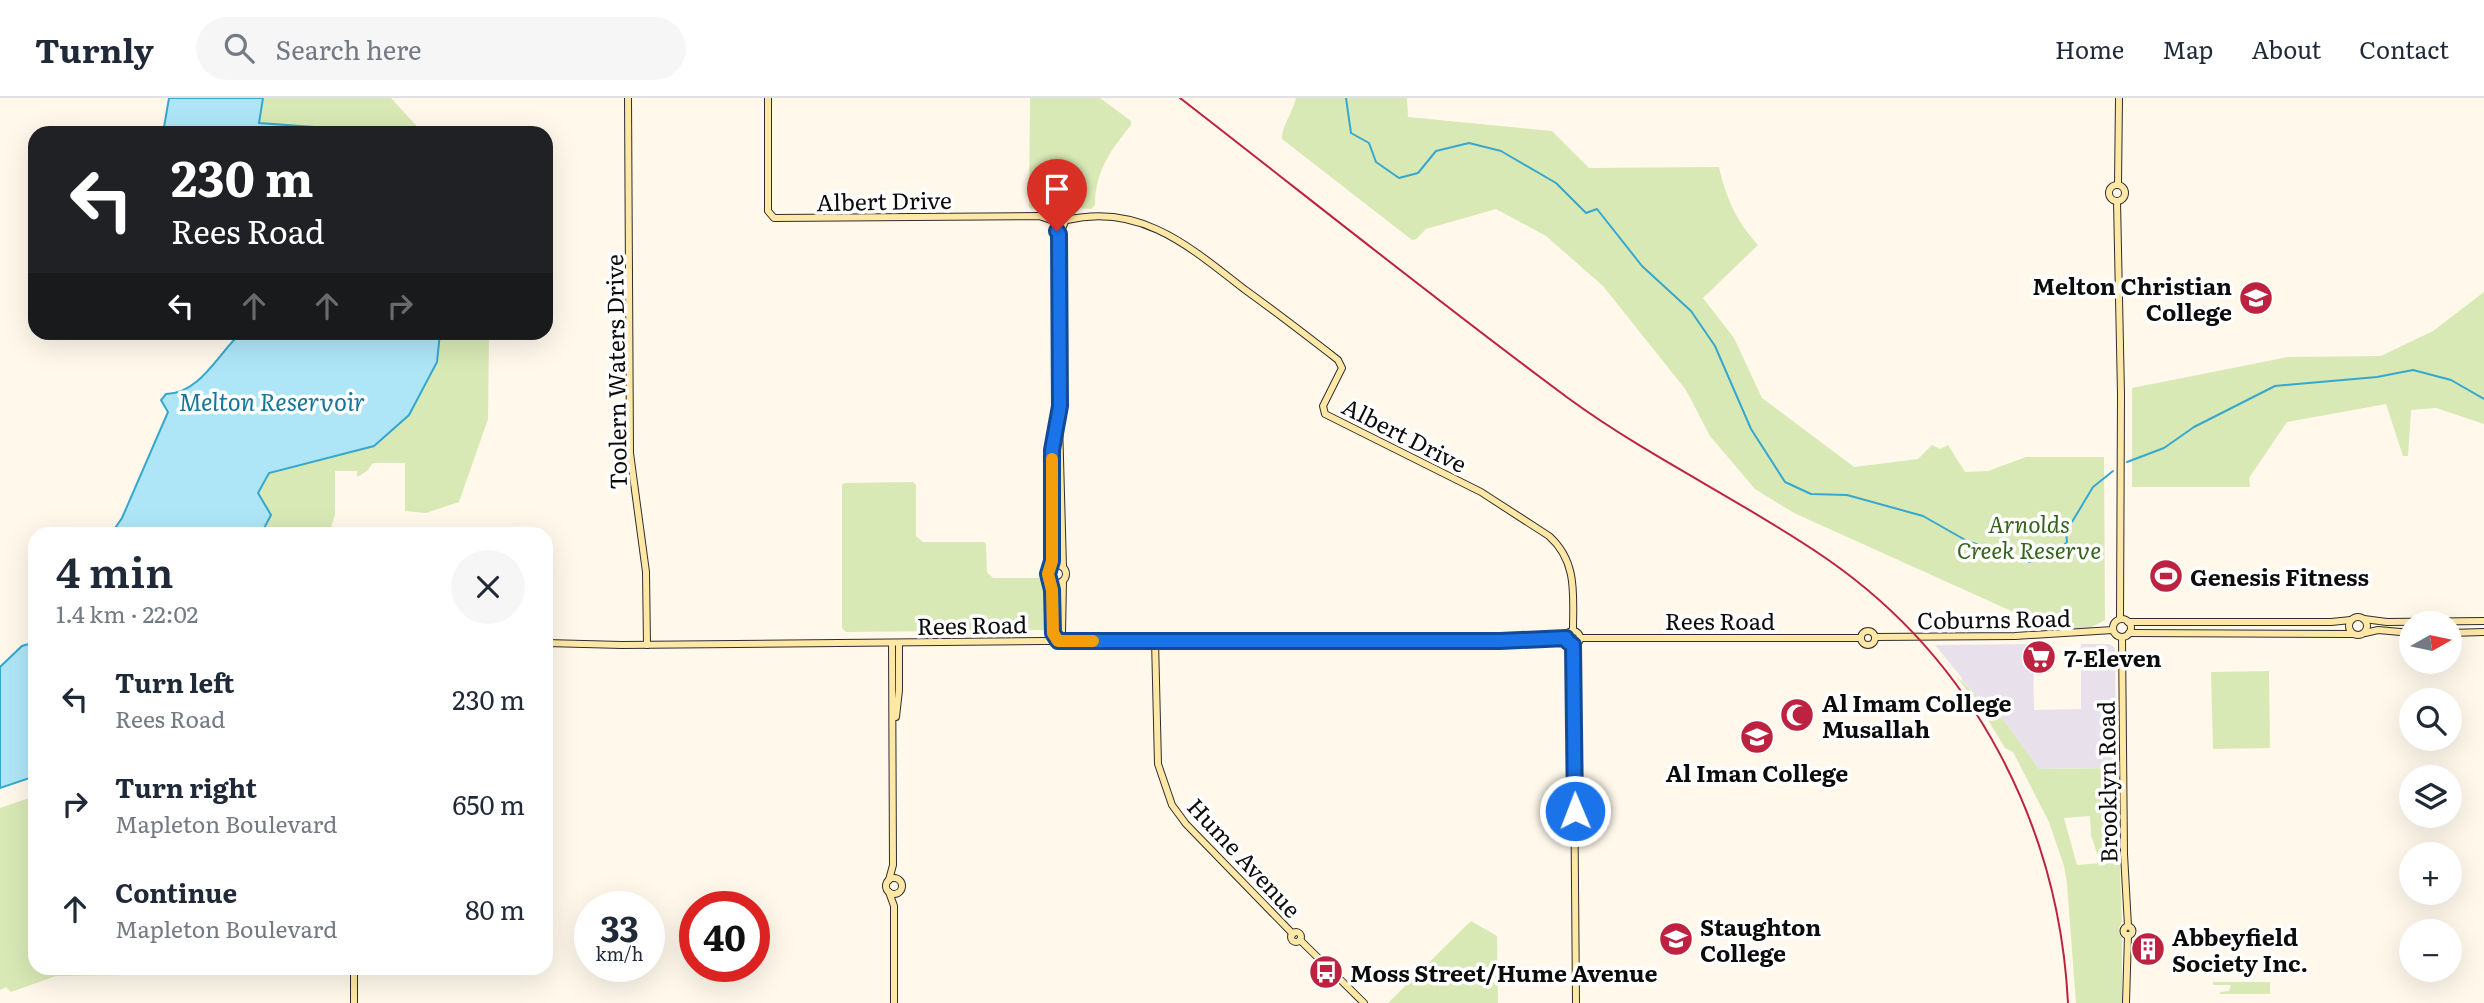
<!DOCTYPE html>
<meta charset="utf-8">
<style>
body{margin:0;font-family:Literata,serif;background:#f6f6f7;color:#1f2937;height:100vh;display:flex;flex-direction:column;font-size:26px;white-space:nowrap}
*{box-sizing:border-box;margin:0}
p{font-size:23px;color:#747a83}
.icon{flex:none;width:38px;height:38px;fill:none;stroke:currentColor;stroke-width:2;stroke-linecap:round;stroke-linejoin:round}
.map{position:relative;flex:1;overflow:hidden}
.drawer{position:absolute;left:28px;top:429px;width:525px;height:448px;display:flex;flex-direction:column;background:#fff;border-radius:21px;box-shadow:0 7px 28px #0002}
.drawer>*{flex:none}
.hud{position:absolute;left:28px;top:28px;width:525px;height:214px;border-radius:21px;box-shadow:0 7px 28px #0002;background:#202124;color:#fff;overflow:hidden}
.needle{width:46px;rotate:81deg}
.tools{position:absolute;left:2399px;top:513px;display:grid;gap:14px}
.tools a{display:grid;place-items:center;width:63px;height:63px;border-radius:50%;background:#fff;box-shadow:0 7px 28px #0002;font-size:35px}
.speed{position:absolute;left:574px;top:793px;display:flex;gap:14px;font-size:35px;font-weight:700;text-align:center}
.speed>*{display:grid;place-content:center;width:91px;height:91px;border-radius:50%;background:#fff;box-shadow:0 7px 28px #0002;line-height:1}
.speed small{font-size:18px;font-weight:400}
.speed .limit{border:10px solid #d22;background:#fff;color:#111}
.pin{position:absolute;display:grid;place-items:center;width:60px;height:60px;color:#fff;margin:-72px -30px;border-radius:50% 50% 50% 0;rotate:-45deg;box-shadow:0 0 7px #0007}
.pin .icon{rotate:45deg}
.me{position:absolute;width:77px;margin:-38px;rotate:359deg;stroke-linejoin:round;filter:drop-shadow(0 0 5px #0008)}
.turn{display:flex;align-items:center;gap:24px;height:147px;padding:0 28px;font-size:32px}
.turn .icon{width:91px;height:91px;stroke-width:2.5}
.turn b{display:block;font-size:49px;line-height:60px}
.lanes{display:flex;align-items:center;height:66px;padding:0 28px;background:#0003;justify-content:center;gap:35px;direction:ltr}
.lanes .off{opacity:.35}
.round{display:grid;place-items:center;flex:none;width:74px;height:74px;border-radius:37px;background:#f6f6f7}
.headline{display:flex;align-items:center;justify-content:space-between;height:119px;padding:0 28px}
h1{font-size:42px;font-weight:600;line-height:52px}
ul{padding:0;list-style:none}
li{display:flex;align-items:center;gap:21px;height:105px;padding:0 28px}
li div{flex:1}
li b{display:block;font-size:26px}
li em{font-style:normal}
header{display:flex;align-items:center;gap:42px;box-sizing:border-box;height:98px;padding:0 35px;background:#fff;border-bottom:2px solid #e0e1e3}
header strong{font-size:33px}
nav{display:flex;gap:38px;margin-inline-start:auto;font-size:24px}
.search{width:490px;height:63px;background:#f6f6f7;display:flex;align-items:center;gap:18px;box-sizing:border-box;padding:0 24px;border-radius:38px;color:#747a83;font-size:26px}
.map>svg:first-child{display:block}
.industrial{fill:#e8e0eb}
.green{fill:#d8e9b5;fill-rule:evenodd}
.water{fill:#afe6f7;stroke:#36a7cf;stroke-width:2}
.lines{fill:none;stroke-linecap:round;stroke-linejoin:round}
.stream{stroke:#36a7cf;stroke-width:2}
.secondary-casing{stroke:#2e2e2e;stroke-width:8}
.secondary{stroke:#ffe8a6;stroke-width:6}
.rail{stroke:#bd2340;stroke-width:2}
.route-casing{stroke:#114b97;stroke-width:18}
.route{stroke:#1a73e8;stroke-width:12}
.slow{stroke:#f59e0b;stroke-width:12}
.labels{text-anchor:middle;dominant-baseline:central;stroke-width:7;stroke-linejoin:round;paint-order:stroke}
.street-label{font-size:23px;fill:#0c0c0c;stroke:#fff}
.poi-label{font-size:23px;font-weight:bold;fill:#0c0c0c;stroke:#fff;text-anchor:start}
.park-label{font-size:23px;font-style:italic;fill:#35641c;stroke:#fff}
.water-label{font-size:24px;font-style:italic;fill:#14769f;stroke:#fff}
</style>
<header>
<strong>Turnly</strong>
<div class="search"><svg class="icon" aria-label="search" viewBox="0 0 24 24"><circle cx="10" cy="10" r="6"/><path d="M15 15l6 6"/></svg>Search here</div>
<nav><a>Home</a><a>Map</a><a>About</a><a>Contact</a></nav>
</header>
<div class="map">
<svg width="2484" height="905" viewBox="0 0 2484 905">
<rect width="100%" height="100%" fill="#fff8eb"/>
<!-- industrial -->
<polygon class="industrial" points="2033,546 2034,612 2081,611 2081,546 2110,546 2115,550 2116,670 2039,671 2005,624 1962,583 1962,580 1935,547"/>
<!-- green -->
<g class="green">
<polygon points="263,0 391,0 423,35 324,35 314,29 259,25"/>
<path d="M1030,0H1100L1131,23V27C1111,52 1095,73 1095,107L1091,111L1077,110L1061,104L1045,110L1032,111L1029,109Z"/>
<path d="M1296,0H1407L1408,19L1552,33L1589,70L1719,69C1725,98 1737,125 1758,147L1703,200L1734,240L1762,300L1854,369L1918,361L1932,347L1940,351L1948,347L1965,374L1988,373L2026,359H2104L2105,522L2090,530H2049L1794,415L1755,391L1710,338L1686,292L1603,188L1546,138L1496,111L1426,131L1416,141L1412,142L1282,41C1281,31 1293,13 1296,0Z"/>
<polygon points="2484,194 2484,326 2436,310 2411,312 2408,358 2403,358 2386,306 2287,324 2249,380 2250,389 2132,389 2132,290 2288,259 2381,258 2433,233"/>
<polygon points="440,235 489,235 488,321 459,404 426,415 405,413 405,365 373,365 367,373 357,379 357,373 335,373 335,416 329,436 261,436 271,417 258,395 269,375 374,348 409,317 437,264"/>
<polygon points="913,384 916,387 916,438 923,444 984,444 986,446 987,474 993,480 1043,480 1047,484 1047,529 1044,532 846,534 842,530 842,387 844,385"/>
<polygon points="2269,573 2270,650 2213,651 2211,574"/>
<path d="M1956,578L2005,624L2039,671L2116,670L2122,824L2119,830L2122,835V905H2076L2067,786L2064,768L2049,724L2013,654L2005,650L1980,609ZM2090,718L2091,737L2100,765L2077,767L2064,720Z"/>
<polygon points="35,698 35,870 127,870 124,877 56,878 11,894 6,889 0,892 0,710"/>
<polygon points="1471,823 1497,838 1498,905 1388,905"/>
<polygon points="2213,884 2270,884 2270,896 2220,896 2220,894 2229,893 2231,887 2213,887"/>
</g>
<!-- water -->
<g class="water">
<polygon points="169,0 263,0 259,25 314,29 324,35 163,35"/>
<path d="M241,235H440L437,264L409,317L374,348L269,375L258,395L271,417L261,436H111L122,420L168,314L161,302L166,296C200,296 219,254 241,235Z"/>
<polygon points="35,544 35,674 30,680 0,690 0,569 22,548"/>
</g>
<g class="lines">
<!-- stream -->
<g class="stream">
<polyline points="1346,0 1351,35 1369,45 1376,64 1399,80 1418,75 1436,53 1469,45 1501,53 1556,85 1586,115 1597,111 1642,168 1691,213 1715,248 1751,331 1785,384 1811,396 1847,397 1923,418 1967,443 2030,464 2053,459 2067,444 2066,434 2093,389 2113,373"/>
<polyline points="2127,364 2164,350 2194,329 2275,288 2377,279 2413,272 2451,282 2484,301"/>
</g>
<!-- secondary casing -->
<g class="secondary-casing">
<g id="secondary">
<polyline points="628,0 630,355 646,474 647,547"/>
<polyline points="768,0 768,113 774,120 1039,118 1051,122"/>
<polyline points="2118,87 2119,0"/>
<circle cx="2117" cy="95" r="8"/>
<polyline points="2117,103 2121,296 2120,521"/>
<path d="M1067,122C1141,105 1190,149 1244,191C1276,214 1307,238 1338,262L1342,270L1323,308L1325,316L1481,394L1549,438C1578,464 1573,497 1573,533"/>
<polyline points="1061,133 1068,117 1063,111 1054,111 1050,117 1051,122 1057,127 1064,126"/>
<polyline points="1059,324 1063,469"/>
<circle cx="1057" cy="476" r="9"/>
<polyline points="1051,469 1052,352 1060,308 1059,136 1054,126"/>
<polyline points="1051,483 1053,535 1058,543"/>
<circle cx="2358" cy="528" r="9"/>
<polyline points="2364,521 2387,524 2484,523"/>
<circle cx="2122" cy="530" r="9"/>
<polyline points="2128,524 2331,524 2351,522"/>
<circle cx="1573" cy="540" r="7"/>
<circle cx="1868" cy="540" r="7"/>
<polyline points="2129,535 2353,536"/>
<polyline points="2365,535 2378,532 2412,535"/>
<polyline points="2450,535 2484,534"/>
<polyline points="1875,539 2015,538 2113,532"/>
<polyline points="2122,539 2124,756 2128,828"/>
<polyline points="1580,540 1861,540"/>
<polyline points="1155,542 1158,666 1172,707 1186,726 1293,836"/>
<polyline points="1058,543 1062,536 1063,483"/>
<polyline points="546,545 622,547 1155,542 1500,543 1566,540"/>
<polyline points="1573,547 1576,905"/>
<polyline points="896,619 899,592 899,545"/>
<circle cx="894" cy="788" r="8"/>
<polyline points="889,782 893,767 892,545"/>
<polyline points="889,794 894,808 894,905"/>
<circle cx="2128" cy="833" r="4.5"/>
<circle cx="1296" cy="839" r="5"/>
<polyline points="1300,842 1364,905"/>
<polyline points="354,870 354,905"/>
<polyline points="2126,905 2128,837"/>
</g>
</g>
<!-- secondary -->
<use href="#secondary" class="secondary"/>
<!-- rail -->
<path class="rail" d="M1180,0C1309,100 1437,203 1568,300C1650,360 1743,403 1827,461C1974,563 2059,728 2068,905"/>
</g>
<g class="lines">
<!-- route casing -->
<g class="route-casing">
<polyline id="route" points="1057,133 1059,136 1060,308 1052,352 1052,463 1048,476 1052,492 1053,535 1058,543 1500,543 1566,540 1568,544 1573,547 1575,713"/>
</g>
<!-- route -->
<use href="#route" class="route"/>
<!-- slow -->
<polyline class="slow" points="1052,361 1052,463 1048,476 1052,492 1053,535 1058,543 1093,543"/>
</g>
<!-- icons -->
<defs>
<g id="school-disc" transform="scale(1.75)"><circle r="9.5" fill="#bd2340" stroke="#fff"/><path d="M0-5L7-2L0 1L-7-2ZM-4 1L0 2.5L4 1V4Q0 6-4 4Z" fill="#fff"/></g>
<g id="stadium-disc" transform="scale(1.75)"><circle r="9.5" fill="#bd2340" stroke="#fff"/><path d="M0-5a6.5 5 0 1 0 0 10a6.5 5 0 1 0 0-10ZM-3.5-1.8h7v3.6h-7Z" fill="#fff"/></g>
<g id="supermarket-disc" transform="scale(1.75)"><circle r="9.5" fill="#bd2340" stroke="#fff"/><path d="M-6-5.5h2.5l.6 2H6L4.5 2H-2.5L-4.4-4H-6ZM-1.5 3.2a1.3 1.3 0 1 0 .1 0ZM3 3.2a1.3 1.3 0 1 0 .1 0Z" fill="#fff"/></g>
<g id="mosque-disc" transform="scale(1.75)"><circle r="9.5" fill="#bd2340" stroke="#fff"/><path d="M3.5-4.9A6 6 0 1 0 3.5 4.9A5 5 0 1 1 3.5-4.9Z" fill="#fff"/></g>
<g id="building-disc" transform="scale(1.75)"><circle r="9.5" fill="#bd2340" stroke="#fff"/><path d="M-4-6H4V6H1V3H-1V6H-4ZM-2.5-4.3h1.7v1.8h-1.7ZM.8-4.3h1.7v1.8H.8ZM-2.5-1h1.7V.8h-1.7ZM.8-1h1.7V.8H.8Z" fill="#fff"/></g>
<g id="bus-disc" transform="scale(1.75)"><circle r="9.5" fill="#bd2340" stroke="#fff"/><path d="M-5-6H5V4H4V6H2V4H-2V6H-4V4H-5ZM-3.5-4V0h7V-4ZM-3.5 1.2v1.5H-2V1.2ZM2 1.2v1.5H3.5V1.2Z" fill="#fff"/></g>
</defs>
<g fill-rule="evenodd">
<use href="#school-disc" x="2256" y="200"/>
<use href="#stadium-disc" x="2166" y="478"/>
<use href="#supermarket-disc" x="2039" y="559"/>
<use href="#mosque-disc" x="1797" y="617"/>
<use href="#school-disc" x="1757" y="639"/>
<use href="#school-disc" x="1676" y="841"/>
<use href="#building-disc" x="2148" y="851"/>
<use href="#bus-disc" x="1326" y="874"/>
</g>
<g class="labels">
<!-- street labels -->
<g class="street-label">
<text transform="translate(884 102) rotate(-1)">Albert Drive</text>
<text transform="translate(615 274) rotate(-91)">Toolern Waters Drive</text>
<text transform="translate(1405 336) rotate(27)">Albert Drive</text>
<text transform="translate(1994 520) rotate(-1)">Coburns Road</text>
<text x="1720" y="522">Rees Road</text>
<text transform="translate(972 526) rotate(-1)">Rees Road</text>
<text transform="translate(2106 684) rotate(-91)">Brooklyn Road</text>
<text transform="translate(1245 759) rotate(47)">Hume Avenue</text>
</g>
<!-- poi labels -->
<g class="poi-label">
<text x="2232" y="187" text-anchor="end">Melton Christian<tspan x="2232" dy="26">College</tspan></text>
<text x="2190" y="478">Genesis Fitness</text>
<text x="2064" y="559">7-Eleven</text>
<text x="1822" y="604">Al Imam College<tspan x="1822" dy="26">Musallah</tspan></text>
<text x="1757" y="674" text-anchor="middle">Al Iman College</text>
<text x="1700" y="828">Staughton<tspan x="1700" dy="26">College</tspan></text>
<text x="2172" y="838">Abbeyfield<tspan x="2172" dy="26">Society Inc.</tspan></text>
<text x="1350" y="874">Moss Street/Hume Avenue</text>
</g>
<!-- park labels -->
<g class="park-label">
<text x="2029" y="425">Arnolds<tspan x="2029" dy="26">Creek Reserve</tspan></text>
</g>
<!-- water labels -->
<g class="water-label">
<text x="272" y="302">Melton Reservoir</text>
</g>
</g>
</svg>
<div class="tools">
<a><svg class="needle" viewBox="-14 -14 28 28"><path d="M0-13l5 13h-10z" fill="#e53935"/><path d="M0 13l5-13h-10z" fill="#747a83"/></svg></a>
<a><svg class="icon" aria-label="search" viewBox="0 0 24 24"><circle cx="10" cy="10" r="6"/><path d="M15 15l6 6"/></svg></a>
<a><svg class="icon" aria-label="layers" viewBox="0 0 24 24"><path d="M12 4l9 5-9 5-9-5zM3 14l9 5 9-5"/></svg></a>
<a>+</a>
<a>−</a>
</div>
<div class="speed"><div>33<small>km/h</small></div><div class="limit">40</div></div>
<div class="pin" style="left:1057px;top:133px;background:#d93025"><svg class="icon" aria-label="arrive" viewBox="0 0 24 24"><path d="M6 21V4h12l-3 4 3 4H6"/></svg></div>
<svg class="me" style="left:1575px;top:713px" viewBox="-20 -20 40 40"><circle r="17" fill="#1a73e8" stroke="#fff" stroke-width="3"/><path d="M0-11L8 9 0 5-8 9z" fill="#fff"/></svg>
<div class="hud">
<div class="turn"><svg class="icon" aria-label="left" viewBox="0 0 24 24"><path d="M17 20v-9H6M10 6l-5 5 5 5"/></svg><div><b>230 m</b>Rees Road</div></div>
<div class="lanes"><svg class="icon" aria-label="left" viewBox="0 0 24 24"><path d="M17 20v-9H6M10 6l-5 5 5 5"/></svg><svg class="icon off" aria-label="ahead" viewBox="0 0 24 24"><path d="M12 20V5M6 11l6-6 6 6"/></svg><svg class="icon off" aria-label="ahead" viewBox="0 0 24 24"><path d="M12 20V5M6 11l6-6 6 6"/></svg><svg class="icon off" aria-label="right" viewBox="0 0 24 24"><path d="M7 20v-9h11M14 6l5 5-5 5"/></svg></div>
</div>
<section class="drawer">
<div class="headline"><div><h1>4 min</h1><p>1.4 km · 22:02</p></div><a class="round"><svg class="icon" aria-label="close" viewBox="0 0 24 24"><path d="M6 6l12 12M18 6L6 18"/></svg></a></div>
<ul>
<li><svg class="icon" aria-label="left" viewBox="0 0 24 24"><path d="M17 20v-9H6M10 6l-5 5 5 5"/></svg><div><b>Turn left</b><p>Rees Road</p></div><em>230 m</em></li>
<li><svg class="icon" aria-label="right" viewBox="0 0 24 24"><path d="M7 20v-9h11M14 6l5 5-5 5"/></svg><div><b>Turn right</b><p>Mapleton Boulevard</p></div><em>650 m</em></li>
<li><svg class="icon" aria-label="ahead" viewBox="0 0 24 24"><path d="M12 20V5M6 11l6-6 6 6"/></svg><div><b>Continue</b><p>Mapleton Boulevard</p></div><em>80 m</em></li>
</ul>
</section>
</div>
